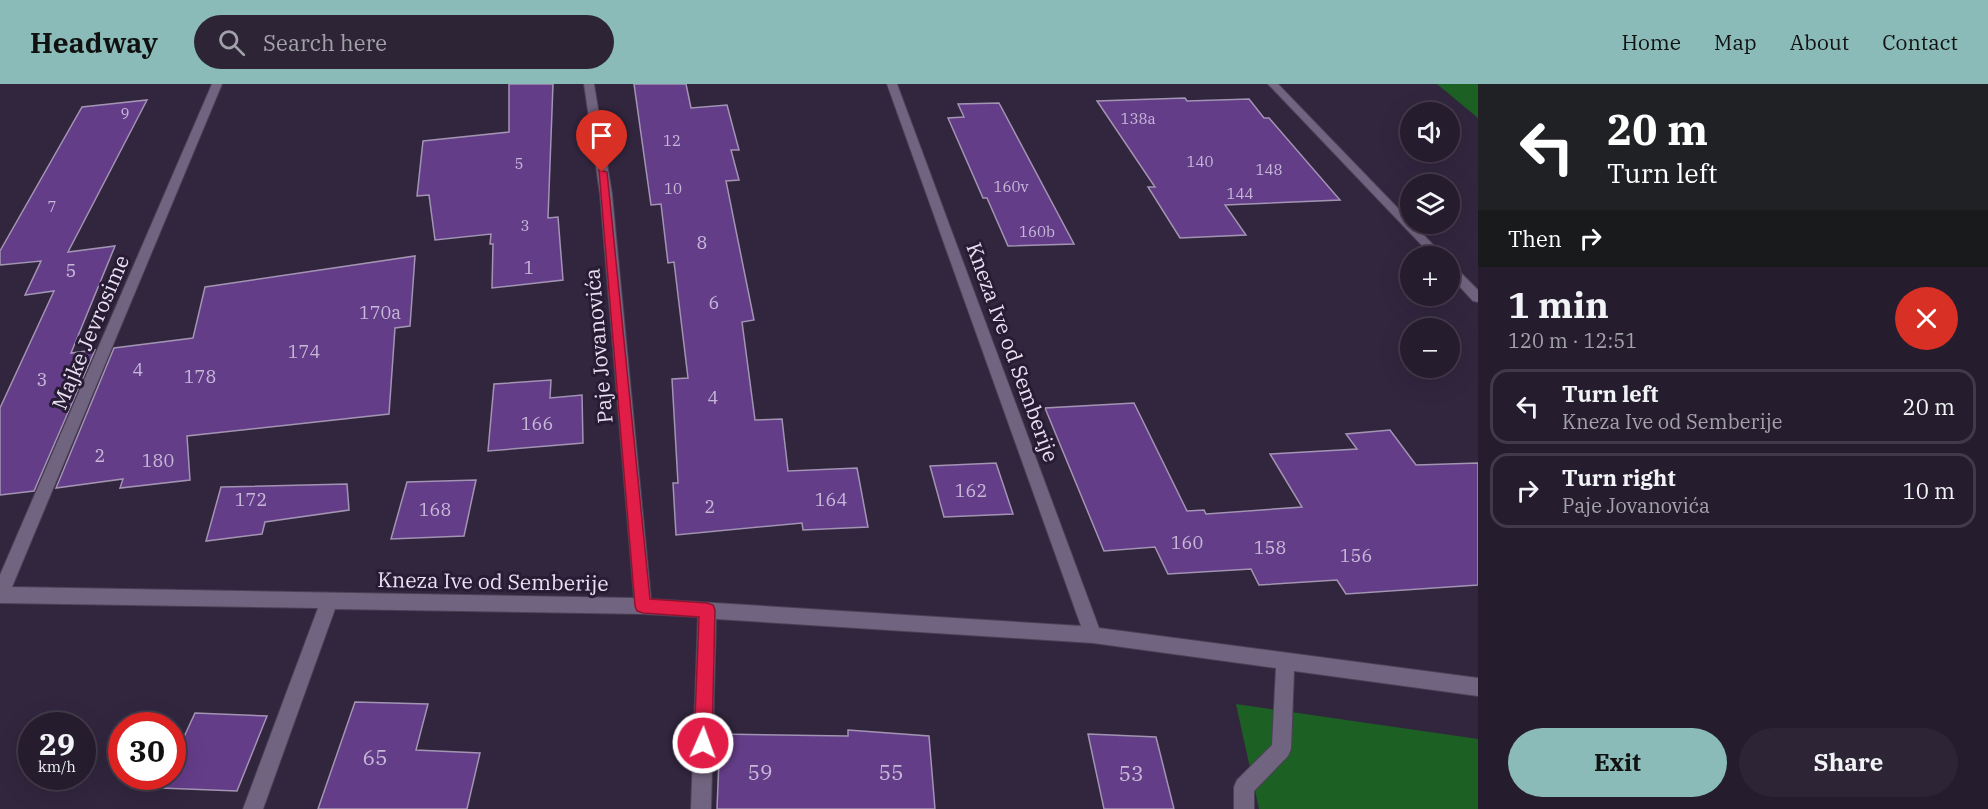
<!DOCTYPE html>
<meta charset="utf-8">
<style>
body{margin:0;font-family:"IBM Plex Serif",serif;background:#2d2536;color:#f1f3f6;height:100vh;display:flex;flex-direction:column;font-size:22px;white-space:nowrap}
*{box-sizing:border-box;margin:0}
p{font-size:20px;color:#a3a1aa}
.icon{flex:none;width:33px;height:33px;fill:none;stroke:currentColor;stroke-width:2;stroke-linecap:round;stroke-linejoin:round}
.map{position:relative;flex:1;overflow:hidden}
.panel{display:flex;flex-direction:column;background:#251c2e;width:510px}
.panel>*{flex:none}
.banner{background:#202124;color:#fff;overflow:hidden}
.fabs{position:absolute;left:1400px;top:18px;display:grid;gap:12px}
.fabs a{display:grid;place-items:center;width:60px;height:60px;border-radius:50%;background:#251c2e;box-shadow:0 6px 24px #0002,0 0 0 2px #423a4a;font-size:30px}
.speed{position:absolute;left:18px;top:628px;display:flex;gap:12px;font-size:30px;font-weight:700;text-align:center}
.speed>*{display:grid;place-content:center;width:78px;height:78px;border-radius:50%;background:#251c2e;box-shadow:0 6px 24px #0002,0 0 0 2px #423a4a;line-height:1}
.speed small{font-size:15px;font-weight:400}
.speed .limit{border:9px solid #d22;background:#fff;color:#111}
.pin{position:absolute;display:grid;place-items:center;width:51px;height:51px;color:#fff;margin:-62px -26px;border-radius:50% 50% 50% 0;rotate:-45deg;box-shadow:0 0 6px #0007}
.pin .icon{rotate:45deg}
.me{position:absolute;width:66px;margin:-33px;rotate:2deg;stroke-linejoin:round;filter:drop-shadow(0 0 4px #0008)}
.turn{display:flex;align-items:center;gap:21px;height:126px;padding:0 30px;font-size:27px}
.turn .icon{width:78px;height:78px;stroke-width:2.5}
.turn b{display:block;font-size:42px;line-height:51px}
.then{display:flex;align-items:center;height:57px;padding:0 30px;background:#0003;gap:12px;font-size:22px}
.round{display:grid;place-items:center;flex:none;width:63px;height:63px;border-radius:32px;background:#2d2536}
.summary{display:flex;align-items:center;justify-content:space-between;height:102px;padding:0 30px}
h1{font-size:36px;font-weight:700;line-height:45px}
.button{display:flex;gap:12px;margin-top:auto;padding:12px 30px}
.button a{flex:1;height:69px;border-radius:36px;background:#8bbbb9;color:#111;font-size:24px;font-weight:700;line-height:69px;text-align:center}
.button a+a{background:#2d2536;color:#f1f3f6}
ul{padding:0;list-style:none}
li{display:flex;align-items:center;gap:18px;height:75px;margin:0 12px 9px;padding:0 18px;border:3px solid #423a4a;border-radius:18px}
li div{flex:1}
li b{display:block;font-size:22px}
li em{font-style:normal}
header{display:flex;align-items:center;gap:36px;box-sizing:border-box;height:84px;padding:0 30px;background:#8bbbb9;color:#111}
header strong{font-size:28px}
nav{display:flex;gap:33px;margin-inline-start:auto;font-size:21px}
.search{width:420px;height:54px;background:#2d2536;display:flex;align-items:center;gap:15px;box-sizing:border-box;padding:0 21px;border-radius:33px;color:#a3a1aa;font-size:22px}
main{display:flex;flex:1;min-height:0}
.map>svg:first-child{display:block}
.green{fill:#1d6023}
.building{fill:#643d89;stroke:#a294b2;stroke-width:1.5}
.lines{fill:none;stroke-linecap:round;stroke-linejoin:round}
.minor-casing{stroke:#4b4155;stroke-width:2}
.minor{fill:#716480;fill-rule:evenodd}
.route{fill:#e11d48;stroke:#92132f;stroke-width:1.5}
.labels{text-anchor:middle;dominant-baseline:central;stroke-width:6;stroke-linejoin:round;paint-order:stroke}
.far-number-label{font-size:15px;fill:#c7b8d8}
.number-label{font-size:18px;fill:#c7b8d8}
.street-label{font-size:21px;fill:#e8e1f2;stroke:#271c33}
.near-number-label{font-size:21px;fill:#c7b8d8}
</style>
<header>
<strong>Headway</strong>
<div class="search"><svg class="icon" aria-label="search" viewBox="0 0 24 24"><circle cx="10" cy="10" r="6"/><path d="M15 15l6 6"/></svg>Search here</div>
<nav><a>Home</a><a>Map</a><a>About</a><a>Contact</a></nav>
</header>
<main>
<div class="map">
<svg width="1478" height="725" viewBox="0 0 1478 725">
<rect width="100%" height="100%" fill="#31263e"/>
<!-- green -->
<g class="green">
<polygon points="1437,0 1478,0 1478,34"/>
<polygon points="1236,620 1478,655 1478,725 1259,725"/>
</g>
<!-- building -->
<g class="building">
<polygon points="509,0 553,0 548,134 558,133 563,196 492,204 493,160 490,160 491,150 435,156 429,111 417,112 423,57 509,48"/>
<polygon points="634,0 686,0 691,24 727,21 739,66 731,66 739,96 726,97 754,236 742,238 755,336 782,335 788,387 857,384 868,443 803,446 802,439 676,451 673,399 678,399 672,295 688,294 674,178 668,179 661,120 651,121"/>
<polygon points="1185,14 1187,17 1249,15 1264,34 1269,34 1340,116 1225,121 1246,151 1180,154 1148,103 1155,103 1097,17"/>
<polygon points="147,16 68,168 115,162 71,269 95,266 34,407 0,411 0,324 54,207 25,211 41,177 0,181 0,167 82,23"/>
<polygon points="999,19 1074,160 1008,162 987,114 983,114 948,34 964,33 958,20"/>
<polygon points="415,172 410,242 395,244 389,330 187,352 190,396 120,404 123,395 56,404 114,264 193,254 205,203"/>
<polygon points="551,296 550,314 582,311 583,359 488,367 494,300"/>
<polygon points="1134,319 1187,427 1204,426 1206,430 1302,423 1270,370 1357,365 1346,350 1390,346 1416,381 1478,379 1478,501 1346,510 1337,496 1259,501 1251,485 1168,490 1155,463 1104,467 1045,324"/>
<polygon points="996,379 1013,430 944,433 930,382"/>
<polygon points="476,396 464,452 391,455 407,398"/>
<polygon points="347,400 349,426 265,438 262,450 206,457 221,403"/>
<polygon points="355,618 428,620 416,666 480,669 467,725 318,725"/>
<polygon points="195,629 267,632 237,707 161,704 166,693 172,693 172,679"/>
<polygon points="848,646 929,652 935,725 717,725 720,650 848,652"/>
<polygon points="1088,650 1156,653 1174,725 1104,725"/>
</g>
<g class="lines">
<!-- minor casing -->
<g class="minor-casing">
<g id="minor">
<polygon points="212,0 222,0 12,503 634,514 600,110 584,0 594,0 612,110 651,515 1081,542 887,0 897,0 1099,544 1478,594 1478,612 1294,587 1291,665 1288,672 1254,707 1254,725 1234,725 1234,703 1237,696 1272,661 1276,584 1093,559 716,535 711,725 691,725 698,533 643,530 335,525 263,725 243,725 318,524 0,519 0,491"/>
<polygon points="1268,0 1278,0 1444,172 1432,172"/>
<polygon points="1449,180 1453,181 1478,206 1478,218 1473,217 1449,191"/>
</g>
</g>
<!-- minor -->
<use href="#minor" class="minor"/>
</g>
<!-- route -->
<polygon class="route" points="599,86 607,88 650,515 707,519 713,521 715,526 712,659 709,665 703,668 697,665 694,659 699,533 643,529 637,527 635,522"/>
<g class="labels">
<!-- far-number labels -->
<g class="far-number-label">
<text x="125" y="29">9</text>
<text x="1138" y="34">138a</text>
<text x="672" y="56">12</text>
<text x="1200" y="77">140</text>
<text x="519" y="79">5</text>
<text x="1269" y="85">148</text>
<text x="1011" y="102">160v</text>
<text x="673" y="104">10</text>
<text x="1240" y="109">144</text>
<text x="52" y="122">7</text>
<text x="525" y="141">3</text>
<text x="1037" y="147">160b</text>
</g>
<!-- number labels -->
<g class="number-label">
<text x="702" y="158">8</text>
<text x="529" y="183">1</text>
<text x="71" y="186">5</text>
<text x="714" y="218">6</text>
<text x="380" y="228">170a</text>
<text x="304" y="267">174</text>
<text x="138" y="285">4</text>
<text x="200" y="292">178</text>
<text x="42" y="295">3</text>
<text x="713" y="313">4</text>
<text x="537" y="339">166</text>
<text x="100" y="371">2</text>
<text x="158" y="376">180</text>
<text x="971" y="406">162</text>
<text x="251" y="415">172</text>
<text x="831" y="415">164</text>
<text x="710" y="422">2</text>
<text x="435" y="425">168</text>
<text x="1187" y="458">160</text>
<text x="1270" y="463">158</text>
<text x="1356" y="471">156</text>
</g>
<!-- street labels -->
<g class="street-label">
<text transform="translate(90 248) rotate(-67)">Majke Jevrosime</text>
<text transform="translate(598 262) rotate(-95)">Paje Jovanovića</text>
<text transform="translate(1013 268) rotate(70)">Kneza Ive od Semberije</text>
<text transform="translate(493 497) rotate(1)">Kneza Ive od Semberije</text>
</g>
<!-- near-number labels -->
<g class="near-number-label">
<text x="375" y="673">65</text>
<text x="760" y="688">59</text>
<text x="891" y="688">55</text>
<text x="1131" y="689">53</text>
</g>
</g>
</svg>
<div class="fabs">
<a><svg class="icon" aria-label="sound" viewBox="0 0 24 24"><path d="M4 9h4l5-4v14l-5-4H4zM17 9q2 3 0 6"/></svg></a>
<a><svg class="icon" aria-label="layers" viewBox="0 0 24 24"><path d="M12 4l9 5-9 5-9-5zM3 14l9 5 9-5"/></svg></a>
<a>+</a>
<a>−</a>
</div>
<div class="speed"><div>29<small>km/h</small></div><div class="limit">30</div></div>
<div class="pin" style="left:602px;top:88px;background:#d93025"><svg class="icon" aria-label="arrive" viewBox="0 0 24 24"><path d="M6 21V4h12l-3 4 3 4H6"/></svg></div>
<svg class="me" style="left:703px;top:659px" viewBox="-20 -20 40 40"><circle r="17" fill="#e11d48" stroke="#fff" stroke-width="3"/><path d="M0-11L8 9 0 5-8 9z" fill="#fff"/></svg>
</div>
<section class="panel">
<div class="banner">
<div class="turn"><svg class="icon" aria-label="left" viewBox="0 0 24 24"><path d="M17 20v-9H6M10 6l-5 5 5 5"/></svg><div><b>20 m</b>Turn left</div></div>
<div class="then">Then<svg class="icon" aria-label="right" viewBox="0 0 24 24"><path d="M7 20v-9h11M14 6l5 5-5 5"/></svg></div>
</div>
<div class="summary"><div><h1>1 min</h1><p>120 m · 12:51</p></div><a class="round" style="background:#d93025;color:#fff"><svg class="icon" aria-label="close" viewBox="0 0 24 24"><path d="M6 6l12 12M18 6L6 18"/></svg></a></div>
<ul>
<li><svg class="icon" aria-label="left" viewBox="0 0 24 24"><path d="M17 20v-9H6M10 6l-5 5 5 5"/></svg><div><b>Turn left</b><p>Kneza Ive od Semberije</p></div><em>20 m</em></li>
<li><svg class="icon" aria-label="right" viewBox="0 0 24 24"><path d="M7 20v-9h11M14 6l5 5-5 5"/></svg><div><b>Turn right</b><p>Paje Jovanovića</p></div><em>10 m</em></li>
</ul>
<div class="button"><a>Exit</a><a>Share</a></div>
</section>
</main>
